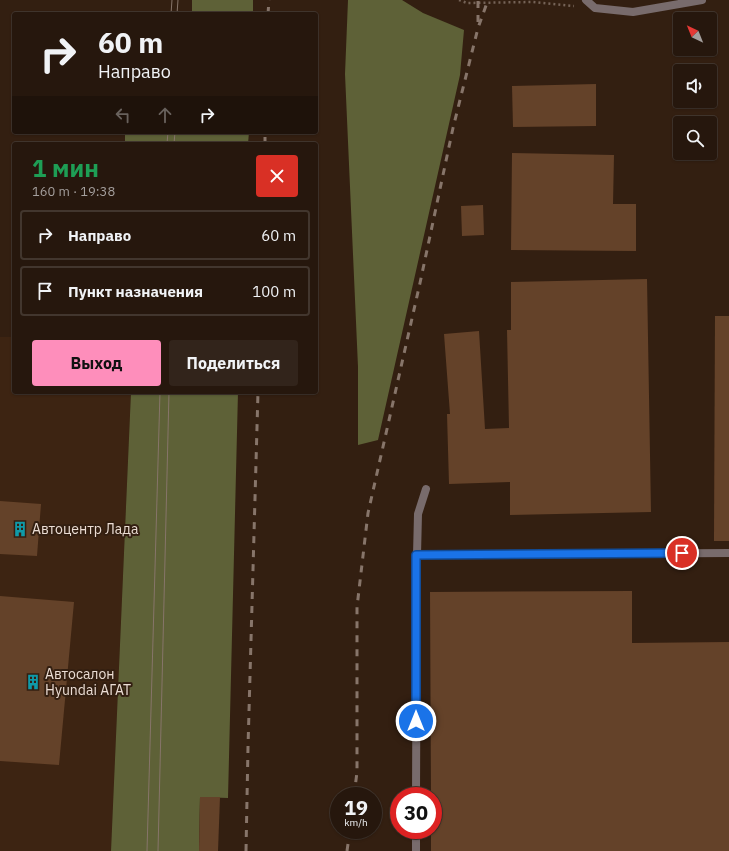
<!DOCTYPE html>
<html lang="ru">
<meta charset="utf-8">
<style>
body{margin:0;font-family:"IBM Plex Sans",sans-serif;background:#32241b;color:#f1f3f6;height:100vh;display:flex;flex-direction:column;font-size:15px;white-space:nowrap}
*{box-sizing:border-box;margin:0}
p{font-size:13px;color:#a49f9d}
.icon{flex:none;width:22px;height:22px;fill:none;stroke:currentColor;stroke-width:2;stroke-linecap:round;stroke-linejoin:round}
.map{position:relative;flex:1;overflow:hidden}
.side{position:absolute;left:12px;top:142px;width:306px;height:252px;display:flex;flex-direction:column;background:#26170d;border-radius:4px;box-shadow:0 1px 3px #0004,0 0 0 1px #42362e}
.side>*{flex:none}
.top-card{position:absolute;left:12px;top:12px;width:306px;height:122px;border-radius:4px;box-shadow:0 1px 3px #0004,0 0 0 1px #42362e;background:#26170d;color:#f1f3f6;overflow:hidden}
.needle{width:26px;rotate:317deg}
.fabs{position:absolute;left:673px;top:12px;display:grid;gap:8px}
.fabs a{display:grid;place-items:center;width:44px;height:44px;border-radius:4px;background:#26170d;box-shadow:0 1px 3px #0004,0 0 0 1px #42362e;font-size:20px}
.speed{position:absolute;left:330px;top:787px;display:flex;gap:8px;font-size:20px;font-weight:700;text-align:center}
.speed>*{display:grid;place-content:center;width:52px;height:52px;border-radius:50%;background:#26170d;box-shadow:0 1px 3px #0004,0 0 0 1px #42362e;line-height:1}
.speed small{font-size:10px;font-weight:400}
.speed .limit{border:6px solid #d22;background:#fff;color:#111}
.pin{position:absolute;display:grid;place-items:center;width:34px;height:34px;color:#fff;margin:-17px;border:2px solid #fff;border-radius:50%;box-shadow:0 1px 4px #0007}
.me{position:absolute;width:44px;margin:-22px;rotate:0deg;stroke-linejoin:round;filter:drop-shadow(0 0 3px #0008)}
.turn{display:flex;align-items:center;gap:14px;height:84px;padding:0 20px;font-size:18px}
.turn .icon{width:52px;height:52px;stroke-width:2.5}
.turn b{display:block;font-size:28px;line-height:34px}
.lanes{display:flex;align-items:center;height:38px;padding:0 20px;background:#0003;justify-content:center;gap:20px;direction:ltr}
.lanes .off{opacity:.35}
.round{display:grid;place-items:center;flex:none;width:42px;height:42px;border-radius:4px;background:#32241b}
.head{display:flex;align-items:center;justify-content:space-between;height:68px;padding:0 20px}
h1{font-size:24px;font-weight:800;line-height:30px;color:#1e9e55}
.cta{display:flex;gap:8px;margin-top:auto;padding:8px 20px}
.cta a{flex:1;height:46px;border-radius:4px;background:#fe8ebb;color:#111;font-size:16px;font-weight:800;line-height:46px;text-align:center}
.cta a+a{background:#32241b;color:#f1f3f6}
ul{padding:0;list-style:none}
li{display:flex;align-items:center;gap:12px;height:50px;margin:0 8px 6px;padding:0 12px;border:2px solid #42362e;border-radius:4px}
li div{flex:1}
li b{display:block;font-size:15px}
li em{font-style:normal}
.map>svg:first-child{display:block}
.built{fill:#3d2412}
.forest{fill:#5e6137}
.building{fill:#644229}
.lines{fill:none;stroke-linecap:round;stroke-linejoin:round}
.path{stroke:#756357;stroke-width:2.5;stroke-dasharray:2 3;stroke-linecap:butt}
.service{stroke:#786b6c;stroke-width:8}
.minor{stroke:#786b6c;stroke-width:8}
.tram{stroke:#87756a;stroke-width:1}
.rail{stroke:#87756a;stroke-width:3;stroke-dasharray:7 7;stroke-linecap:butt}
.route-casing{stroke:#114b97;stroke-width:10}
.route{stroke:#1a73e8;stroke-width:7}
.labels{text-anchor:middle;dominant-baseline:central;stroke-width:4;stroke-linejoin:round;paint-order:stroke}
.poi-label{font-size:14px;fill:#ebddd4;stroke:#331f11;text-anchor:start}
</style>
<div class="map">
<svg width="729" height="851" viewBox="0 0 729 851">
<rect width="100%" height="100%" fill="#331f11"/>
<!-- built -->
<polygon class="built" points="0,337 14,337 14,392 131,392 111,851 0,851"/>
<!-- forest -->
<g class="forest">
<rect x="192" y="0" width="61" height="14"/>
<polygon points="348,0 402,0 423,13 464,30 460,75 378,440 358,445 358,367 345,74"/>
<polygon points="125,132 249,132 248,144 125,144"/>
<polygon points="131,392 238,392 228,798 200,797 199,851 111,851"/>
</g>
<!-- building -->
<g class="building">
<polygon points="596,84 596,126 513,127 512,86"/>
<polygon points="512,153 614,155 613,204 636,204 636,251 511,250"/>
<polygon points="483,205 484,235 462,236 461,206"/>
<polygon points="647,279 651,512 510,515 510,482 449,484 447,414 450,414 444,334 479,331 485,429 509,428 507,330 511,330 511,282"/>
<polygon points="715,316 729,316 729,541 714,541"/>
<polygon points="0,501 41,504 37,556 0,554"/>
<polygon points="632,591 632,643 729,642 729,851 431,851 431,830 433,830 433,796 431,796 430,592"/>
<polygon points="0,596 74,602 59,765 0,761"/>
<polygon points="200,797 220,797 218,851 199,851"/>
</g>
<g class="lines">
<!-- path -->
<polyline class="path" points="459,0 467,3 533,2 574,6"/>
<!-- service -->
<polyline class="service" points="426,489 418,514 417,555 729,553"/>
<!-- minor -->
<g class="minor">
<polyline points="586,0 595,8 633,12 702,0"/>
<polyline points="416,796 417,555"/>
<polyline points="416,851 416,830"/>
</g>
<!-- tram -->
<g class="tram">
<polyline points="171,14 172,0"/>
<polyline points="177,14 178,0"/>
<polyline points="167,144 168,132"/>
<polyline points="174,144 175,132"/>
<polyline points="147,851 160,392"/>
<polyline points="158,851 169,392"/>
</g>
<!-- rail -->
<g class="rail">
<polyline points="268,14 269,0"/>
<polyline points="478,22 478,0"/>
<polyline points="265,144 265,132"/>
<polyline points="354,796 357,772 357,607 368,513 420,283 453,128 478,28 488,0"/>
<polyline points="246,851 248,747 258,392"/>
<polyline points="347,851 350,830"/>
</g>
</g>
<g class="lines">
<!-- route casing -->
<g class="route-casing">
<polyline id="route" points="416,721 416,555 682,553"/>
</g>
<!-- route -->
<use href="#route" class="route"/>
</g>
<!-- icons -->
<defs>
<g id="building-bare" transform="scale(1.2)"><path d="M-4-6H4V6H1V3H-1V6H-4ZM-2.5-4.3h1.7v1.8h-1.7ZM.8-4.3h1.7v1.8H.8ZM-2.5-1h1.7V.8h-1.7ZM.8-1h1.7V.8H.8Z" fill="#0f9aa8" stroke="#331f11" stroke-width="2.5" paint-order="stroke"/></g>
</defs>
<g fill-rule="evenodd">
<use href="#building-bare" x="20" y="529"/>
<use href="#building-bare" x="33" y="682"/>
</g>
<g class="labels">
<!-- poi labels -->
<g class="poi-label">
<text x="32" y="529">Автоцентр Лада</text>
<text x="45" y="674">Автосалон<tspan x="45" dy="16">Hyundai АГАТ</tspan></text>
</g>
</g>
</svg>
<div class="fabs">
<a><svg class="needle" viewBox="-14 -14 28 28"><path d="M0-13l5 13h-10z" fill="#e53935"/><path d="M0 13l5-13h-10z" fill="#a49f9d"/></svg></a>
<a><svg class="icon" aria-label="sound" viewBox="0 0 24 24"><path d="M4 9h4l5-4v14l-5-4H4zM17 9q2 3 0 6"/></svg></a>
<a><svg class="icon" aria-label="search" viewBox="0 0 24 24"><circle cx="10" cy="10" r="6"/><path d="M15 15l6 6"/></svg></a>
</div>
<div class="speed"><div>19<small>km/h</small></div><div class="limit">30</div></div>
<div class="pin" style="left:682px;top:553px;background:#d93025"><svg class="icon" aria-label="arrive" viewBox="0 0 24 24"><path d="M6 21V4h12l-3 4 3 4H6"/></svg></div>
<svg class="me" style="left:416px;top:721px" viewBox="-20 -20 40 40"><circle r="17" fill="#1a73e8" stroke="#fff" stroke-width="3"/><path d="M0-11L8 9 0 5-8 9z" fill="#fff"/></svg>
<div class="top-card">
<div class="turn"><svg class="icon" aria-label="right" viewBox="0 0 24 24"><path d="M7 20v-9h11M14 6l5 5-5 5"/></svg><div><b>60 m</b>Направо</div></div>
<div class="lanes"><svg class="icon off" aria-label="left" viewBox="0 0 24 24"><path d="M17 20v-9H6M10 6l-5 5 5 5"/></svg><svg class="icon off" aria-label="ahead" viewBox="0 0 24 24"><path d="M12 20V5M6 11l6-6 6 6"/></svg><svg class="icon" aria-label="right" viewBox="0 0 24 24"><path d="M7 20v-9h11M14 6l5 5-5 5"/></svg></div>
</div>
<section class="side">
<div class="head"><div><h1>1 мин</h1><p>160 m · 19:38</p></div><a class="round" style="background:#d93025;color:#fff"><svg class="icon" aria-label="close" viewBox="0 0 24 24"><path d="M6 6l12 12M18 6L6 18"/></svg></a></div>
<ul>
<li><svg class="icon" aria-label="right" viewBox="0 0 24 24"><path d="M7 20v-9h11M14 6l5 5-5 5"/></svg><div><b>Направо</b></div><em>60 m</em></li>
<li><svg class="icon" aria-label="arrive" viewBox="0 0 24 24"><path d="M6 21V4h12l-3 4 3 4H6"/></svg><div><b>Пункт назначения</b></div><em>100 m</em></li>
</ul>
<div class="cta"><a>Выход</a><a>Поделиться</a></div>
</section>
</div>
